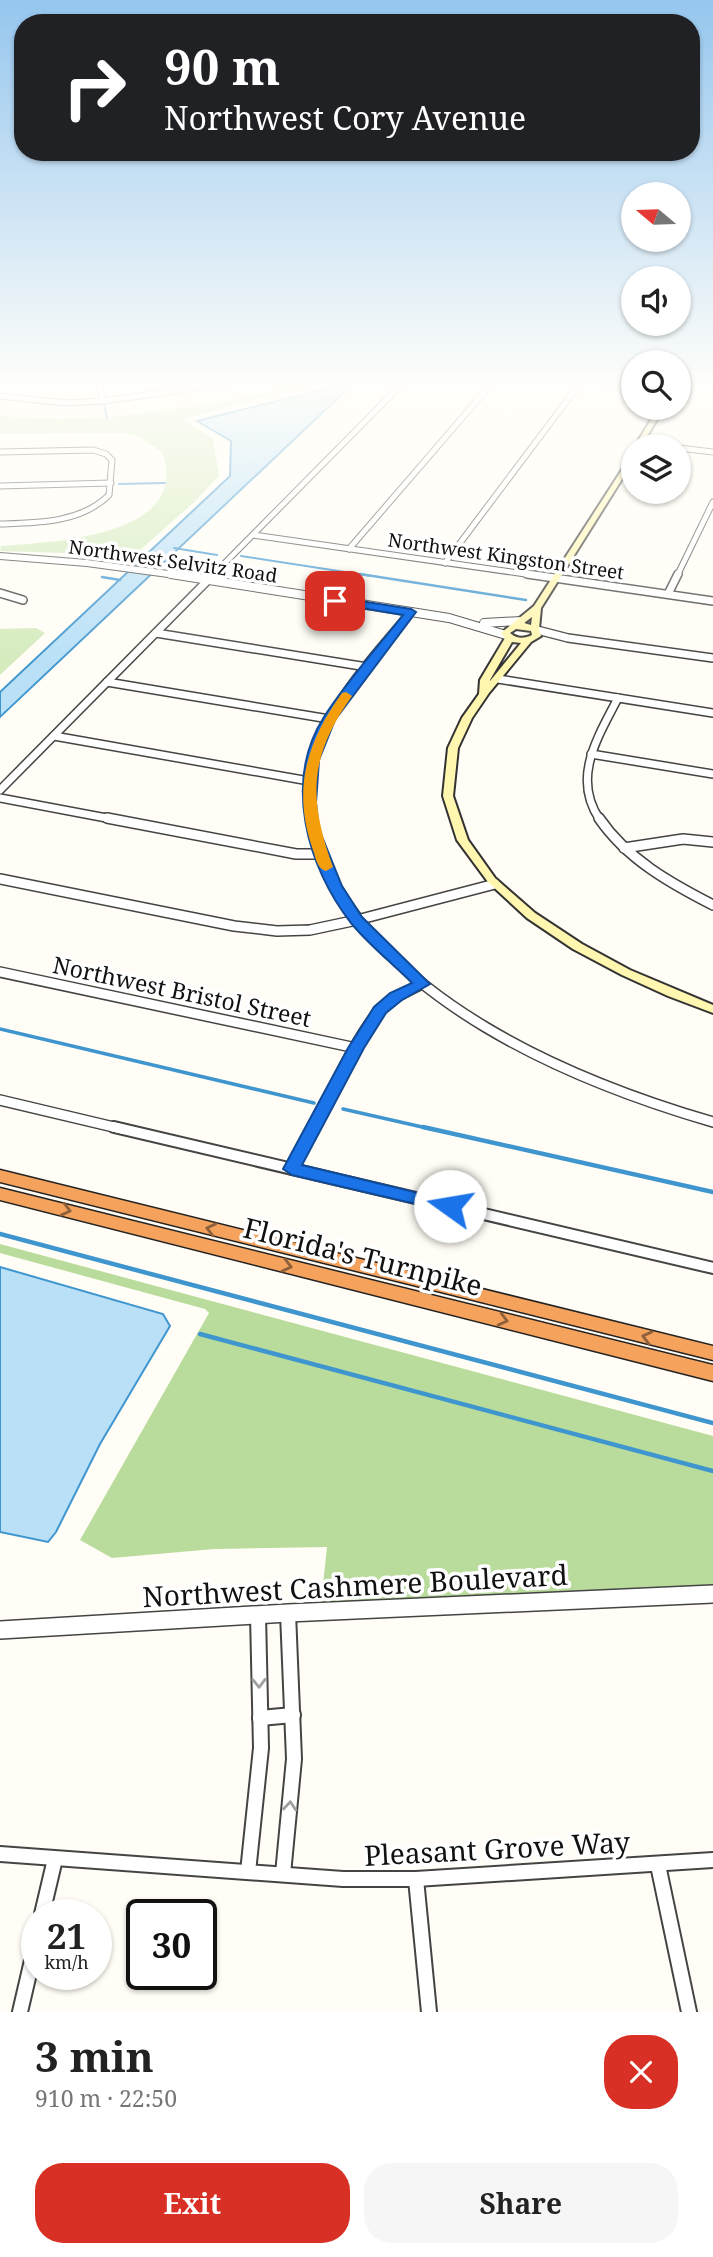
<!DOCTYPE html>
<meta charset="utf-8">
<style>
body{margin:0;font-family:"Noto Serif",serif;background:#f6f6f6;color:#222;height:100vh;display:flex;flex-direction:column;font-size:26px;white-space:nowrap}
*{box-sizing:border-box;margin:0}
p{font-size:23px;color:#767676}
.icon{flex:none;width:38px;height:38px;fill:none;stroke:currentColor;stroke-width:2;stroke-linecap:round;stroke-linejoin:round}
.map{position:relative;height:2012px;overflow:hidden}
.drawer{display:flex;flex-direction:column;background:#fff;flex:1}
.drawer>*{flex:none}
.guide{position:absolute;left:14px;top:14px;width:686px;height:147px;border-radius:28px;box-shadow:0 2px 5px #0004;background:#202124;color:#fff;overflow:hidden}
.needle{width:46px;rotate:289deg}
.tools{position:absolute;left:621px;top:182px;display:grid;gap:14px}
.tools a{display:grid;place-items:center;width:70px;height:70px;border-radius:50%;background:#fff;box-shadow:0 2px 5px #0004;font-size:35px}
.speed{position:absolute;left:21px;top:1899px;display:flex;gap:14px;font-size:35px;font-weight:700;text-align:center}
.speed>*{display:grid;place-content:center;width:91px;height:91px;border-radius:50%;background:#fff;box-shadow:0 2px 5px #0004;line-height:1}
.speed small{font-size:18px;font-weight:400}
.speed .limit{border:4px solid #111;border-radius:10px;background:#fff;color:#111}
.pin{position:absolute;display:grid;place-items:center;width:60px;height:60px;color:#fff;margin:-30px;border-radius:14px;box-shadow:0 4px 10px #0006}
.me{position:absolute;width:77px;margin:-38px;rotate:283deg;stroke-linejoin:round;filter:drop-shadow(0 0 5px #0008)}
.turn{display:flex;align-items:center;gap:24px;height:147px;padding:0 35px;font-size:32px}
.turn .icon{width:91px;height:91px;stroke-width:2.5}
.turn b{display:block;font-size:49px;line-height:60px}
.round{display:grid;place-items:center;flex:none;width:74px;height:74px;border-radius:28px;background:#f6f6f6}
.head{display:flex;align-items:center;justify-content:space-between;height:119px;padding:0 35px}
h1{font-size:42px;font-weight:700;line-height:52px}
.action{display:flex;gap:14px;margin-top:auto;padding:14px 35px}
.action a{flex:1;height:80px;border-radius:28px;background:#d93025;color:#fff;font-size:28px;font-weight:700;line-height:80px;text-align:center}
.action a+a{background:#f6f6f6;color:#222}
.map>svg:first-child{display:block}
.green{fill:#d5ebbd}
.forest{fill:#b9dc9c}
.water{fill:#b9e0f7;stroke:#3f96cf;stroke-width:2}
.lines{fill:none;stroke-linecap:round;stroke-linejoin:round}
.stream-far3{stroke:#3f96cf;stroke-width:2}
.stream-far2{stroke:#3f96cf;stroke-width:2.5}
.stream-far1{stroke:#3f96cf;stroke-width:3.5}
.stream{stroke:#3f96cf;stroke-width:4.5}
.minor-far4-casing{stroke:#444;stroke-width:7}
.minor-far3-casing{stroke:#444;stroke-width:10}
.minor-far2-casing{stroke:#444;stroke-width:12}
.minor-far1-casing{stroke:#444;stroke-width:14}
.minor-casing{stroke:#444;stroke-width:18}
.tertiary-far2-casing{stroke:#444;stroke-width:8}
.tertiary-far1-casing{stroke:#444;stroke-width:10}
.tertiary-casing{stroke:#444;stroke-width:20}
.secondary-casing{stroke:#333;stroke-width:4}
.motorway-casing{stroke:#222;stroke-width:3}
.minor-far4{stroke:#fff;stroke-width:5}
.minor-far3{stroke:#fff;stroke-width:7}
.minor-far2{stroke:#fff;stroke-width:9}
.minor-far1{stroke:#fff;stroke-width:10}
.minor{stroke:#fff;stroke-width:14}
.tertiary-far2{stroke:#fff;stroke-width:6}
.tertiary-far1{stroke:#fff;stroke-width:8}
.tertiary{stroke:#fff;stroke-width:17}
.secondary{fill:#fff6b0;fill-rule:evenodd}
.motorway{fill:#f5a25d;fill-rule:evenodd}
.oneway{stroke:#8e613b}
.oneway2{stroke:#a0a0a0}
.route{fill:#1a73e8;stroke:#114b97;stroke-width:2}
.slow{fill:#f59e0b}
.labels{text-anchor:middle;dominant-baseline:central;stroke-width:7;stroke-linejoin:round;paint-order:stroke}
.far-street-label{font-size:19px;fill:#111;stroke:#fff}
.street-label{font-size:23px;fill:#111;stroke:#fff}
.near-street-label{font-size:28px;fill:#111;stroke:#fff}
</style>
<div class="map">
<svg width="713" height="2012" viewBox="0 0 713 2012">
<rect width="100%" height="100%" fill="#fffdf5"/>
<!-- green -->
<g class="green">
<path d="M295,382H324L183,419L213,439L219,476L192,504L131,558L96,554L0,551L1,546C52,542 193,537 162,452L138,436L121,433L0,434V415C66,424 129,416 195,406C229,401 263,398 295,382Z"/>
<polygon points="0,629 36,628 45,633 0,675"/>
</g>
<!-- forest -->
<polygon class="forest" points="0,1244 713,1436 713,1587 321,1604 327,1547 214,1549 112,1558 80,1540 209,1313 205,1309 0,1253"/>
<!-- water -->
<g class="water">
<polygon points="336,382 355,382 0,717 0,692 230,476 231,441 197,421 329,388"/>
<polygon points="0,1267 163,1314 170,1326 100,1444 56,1532 48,1542 0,1532"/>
</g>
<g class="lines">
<!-- stream-far3 -->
<g class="stream-far3">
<polyline points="104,404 107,418"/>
<polyline points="119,484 165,483"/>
<polyline points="174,548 217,555"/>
<polyline points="241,556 371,576"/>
</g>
<!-- stream-far2 -->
<g class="stream-far2">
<polyline points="360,574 526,600"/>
<polyline points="102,577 120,580"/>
</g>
<!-- stream-far1 -->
<g class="stream-far1">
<polyline points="0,1029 314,1103"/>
<polyline points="343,1109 431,1129"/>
</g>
<!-- stream -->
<g class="stream">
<polyline points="423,1127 713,1192"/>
<polyline points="0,1234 713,1423"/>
<polyline points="200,1334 713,1471"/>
</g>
<!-- minor-far4 casing -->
<g class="minor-far4-casing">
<g id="minor-far4">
<polyline points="97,382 104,401"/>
<polyline points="590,382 634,387"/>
<polyline points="0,396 65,403 104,401 237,382"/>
<polyline points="640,444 663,446"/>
<polyline points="679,448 713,452"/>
<path d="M0,452L93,450L106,454L112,460L109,495C81,523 37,523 0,524"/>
<polyline points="0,486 111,483"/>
<polyline points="253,535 539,576"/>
<polyline points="349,549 493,382"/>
<polyline points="445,563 581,382"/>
<polyline points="212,576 404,382"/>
<polyline points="677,576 713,502"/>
</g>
</g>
<!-- minor-far3 casing -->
<g class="minor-far3-casing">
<g id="minor-far3">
<polyline points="527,574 713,601"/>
<polyline points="0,593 23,600"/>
<polyline points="668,594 678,574"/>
<polyline points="537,630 568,638 713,658"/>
<polyline points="156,633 367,667"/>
<polyline points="498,679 713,713"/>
<polyline points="107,682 329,719"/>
<polyline points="54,736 309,781"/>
<polyline points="591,754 713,774"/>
<polyline points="0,790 214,574"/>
<polyline points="0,798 117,820"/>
<path d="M311,820C294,738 363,670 411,612"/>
<path d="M600,820C571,778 598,737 618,698"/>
</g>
</g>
<!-- minor-far2 casing -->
<g class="minor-far2-casing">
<g id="minor-far2">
<polyline points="107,818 296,854 320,854"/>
<path d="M311,818C314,830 315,843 320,855C383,1001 569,1080 713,1122"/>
<path d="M599,818C627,859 670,883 713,905"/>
<polyline points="624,848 683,839 713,842"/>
<polyline points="0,879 234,926 277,931 310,930 357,920 495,884"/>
<polyline points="0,972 356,1048"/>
<polyline points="0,1100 122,1129"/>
<path d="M313,1129C331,1095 356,1036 380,1010C391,998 408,991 422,984"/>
</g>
</g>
<!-- minor-far1 casing -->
<g class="minor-far1-casing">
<g id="minor-far1">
<polyline points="114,1127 713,1268"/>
<polyline points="292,1169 314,1127"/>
</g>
</g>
<!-- minor casing -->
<g class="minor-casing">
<g id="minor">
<polyline points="260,1718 293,1715"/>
<polyline points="0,1854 343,1879 416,1879 713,1860"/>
<polyline points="658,1865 689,2012"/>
<polyline points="248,1872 261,1748 258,1615"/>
<polyline points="283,1874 294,1759 288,1613"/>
<polyline points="416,1879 429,2012"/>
<polyline points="42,1914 55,1859"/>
<polyline points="20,2012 37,1939"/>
</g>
</g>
<!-- tertiary-far2 casing -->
<g class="tertiary-far2-casing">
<polyline id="tertiary-far2" points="0,556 87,563 183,576"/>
</g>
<!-- tertiary-far1 casing -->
<g class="tertiary-far1-casing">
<g id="tertiary-far1">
<polyline points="171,574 449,618 506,635"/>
<polyline points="484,623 521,621"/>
</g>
</g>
<!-- tertiary casing -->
<g class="tertiary-casing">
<polyline id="tertiary" points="0,1630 288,1613 713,1594"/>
</g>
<!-- secondary casing -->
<g class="secondary-casing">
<g id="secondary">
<polygon points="658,408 664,408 641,446 635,446"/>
<path d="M634,451V460L541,608L539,629L541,636L531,642L489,693L472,718L458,748L453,796L468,840L495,878L535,913L582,944L630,970L713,1005V1013L668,996L622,975L573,949L527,918L488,882L457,840L443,796L448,748L462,718L479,694L480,680L505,638L501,633L534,606ZM532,617L531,625L524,623ZM516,629L531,631L532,635C524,639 517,639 510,633ZM512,642L521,643L490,681V680Z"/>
</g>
</g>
<!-- motorway casing -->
<g class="motorway-casing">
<g id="motorway">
<polygon points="0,1170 713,1346 713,1360 0,1182"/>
<polygon points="0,1188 713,1365 713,1381 0,1200"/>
</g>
</g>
<!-- minor-far4 -->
<use href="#minor-far4" class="minor-far4"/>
<!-- minor-far3 -->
<use href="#minor-far3" class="minor-far3"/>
<!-- minor-far2 -->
<use href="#minor-far2" class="minor-far2"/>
<!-- minor-far1 -->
<use href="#minor-far1" class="minor-far1"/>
<!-- minor -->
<use href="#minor" class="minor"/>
<!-- tertiary-far2 -->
<use href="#tertiary-far2" class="tertiary-far2"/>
<!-- tertiary-far1 -->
<use href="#tertiary-far1" class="tertiary-far1"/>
<!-- tertiary -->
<use href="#tertiary" class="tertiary"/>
<!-- secondary -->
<use href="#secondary" class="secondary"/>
<!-- motorway -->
<use href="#motorway" class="motorway"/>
</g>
<!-- one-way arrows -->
<defs><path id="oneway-chevron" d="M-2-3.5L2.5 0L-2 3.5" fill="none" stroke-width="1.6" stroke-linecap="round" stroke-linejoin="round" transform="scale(1.75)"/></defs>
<g class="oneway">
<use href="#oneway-chevron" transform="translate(66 1210) rotate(14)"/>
<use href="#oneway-chevron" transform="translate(211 1229) rotate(-166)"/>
<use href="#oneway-chevron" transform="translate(287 1266) rotate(14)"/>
<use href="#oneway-chevron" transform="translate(503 1320) rotate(14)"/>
<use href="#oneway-chevron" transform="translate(647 1337) rotate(-166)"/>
</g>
<g class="oneway2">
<use href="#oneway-chevron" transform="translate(259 1683) rotate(89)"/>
<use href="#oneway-chevron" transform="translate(290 1806) rotate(-85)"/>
</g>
<!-- sky -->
<linearGradient id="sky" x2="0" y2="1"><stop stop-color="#95c6ee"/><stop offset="0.58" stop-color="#fffefa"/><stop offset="1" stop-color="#fffefa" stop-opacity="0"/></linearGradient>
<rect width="713" height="664" fill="url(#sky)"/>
<!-- route -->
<path class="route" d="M335,597L411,609L416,612L335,720L319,760L316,803L319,829L342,886L362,917L430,984L402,1000L386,1013L364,1048L302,1165L456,1202L459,1206L456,1211L450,1212L292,1175L283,1169L348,1048L374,1007L390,993L412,983C392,963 368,944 351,923C307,867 283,781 324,717C347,681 377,648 403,615L331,603L329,601Z"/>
<!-- slow -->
<path class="slow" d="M346,692L352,696C309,757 308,798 333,867L326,871C317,869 316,858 313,850C292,790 306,743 342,693Z"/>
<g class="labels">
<!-- far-street labels -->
<g class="far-street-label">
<text transform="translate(506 556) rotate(8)">Northwest Kingston Street</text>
<text transform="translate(173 561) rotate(8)">Northwest Selvitz Road</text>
</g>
<!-- street labels -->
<g class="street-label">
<text transform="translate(182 991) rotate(12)">Northwest Bristol Street</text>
</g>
<!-- near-street labels -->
<g class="near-street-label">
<text transform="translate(363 1256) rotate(14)">Florida's Turnpike</text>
<text transform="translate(355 1585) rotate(-3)">Northwest Cashmere Boulevard</text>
<text transform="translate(497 1848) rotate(-3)">Pleasant Grove Way</text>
</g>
</g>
</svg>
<div class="tools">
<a><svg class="needle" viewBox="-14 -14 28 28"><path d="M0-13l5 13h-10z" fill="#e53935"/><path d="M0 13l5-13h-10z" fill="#767676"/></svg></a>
<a><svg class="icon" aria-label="sound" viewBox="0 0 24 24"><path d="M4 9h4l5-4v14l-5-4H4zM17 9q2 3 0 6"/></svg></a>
<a><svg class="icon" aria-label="search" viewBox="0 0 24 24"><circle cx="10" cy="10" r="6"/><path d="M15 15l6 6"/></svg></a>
<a><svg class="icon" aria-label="layers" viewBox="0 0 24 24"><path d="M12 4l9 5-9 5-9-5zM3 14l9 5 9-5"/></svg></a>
</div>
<div class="speed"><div>21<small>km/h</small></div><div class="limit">30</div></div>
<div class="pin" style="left:335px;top:601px;background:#d93025"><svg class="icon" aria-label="arrive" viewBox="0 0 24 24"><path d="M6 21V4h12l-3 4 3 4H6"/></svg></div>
<svg class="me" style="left:450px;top:1206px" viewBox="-20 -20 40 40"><circle r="19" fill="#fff"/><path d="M0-13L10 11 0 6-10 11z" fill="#1a73e8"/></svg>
<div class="guide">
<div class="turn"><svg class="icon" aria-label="right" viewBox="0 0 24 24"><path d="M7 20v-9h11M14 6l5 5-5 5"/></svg><div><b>90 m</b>Northwest Cory Avenue</div></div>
</div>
</div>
<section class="drawer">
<div class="head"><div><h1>3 min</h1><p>910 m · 22:50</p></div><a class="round" style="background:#d93025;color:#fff"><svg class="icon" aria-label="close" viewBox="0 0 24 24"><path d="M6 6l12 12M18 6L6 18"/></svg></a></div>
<div class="action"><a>Exit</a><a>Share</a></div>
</section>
